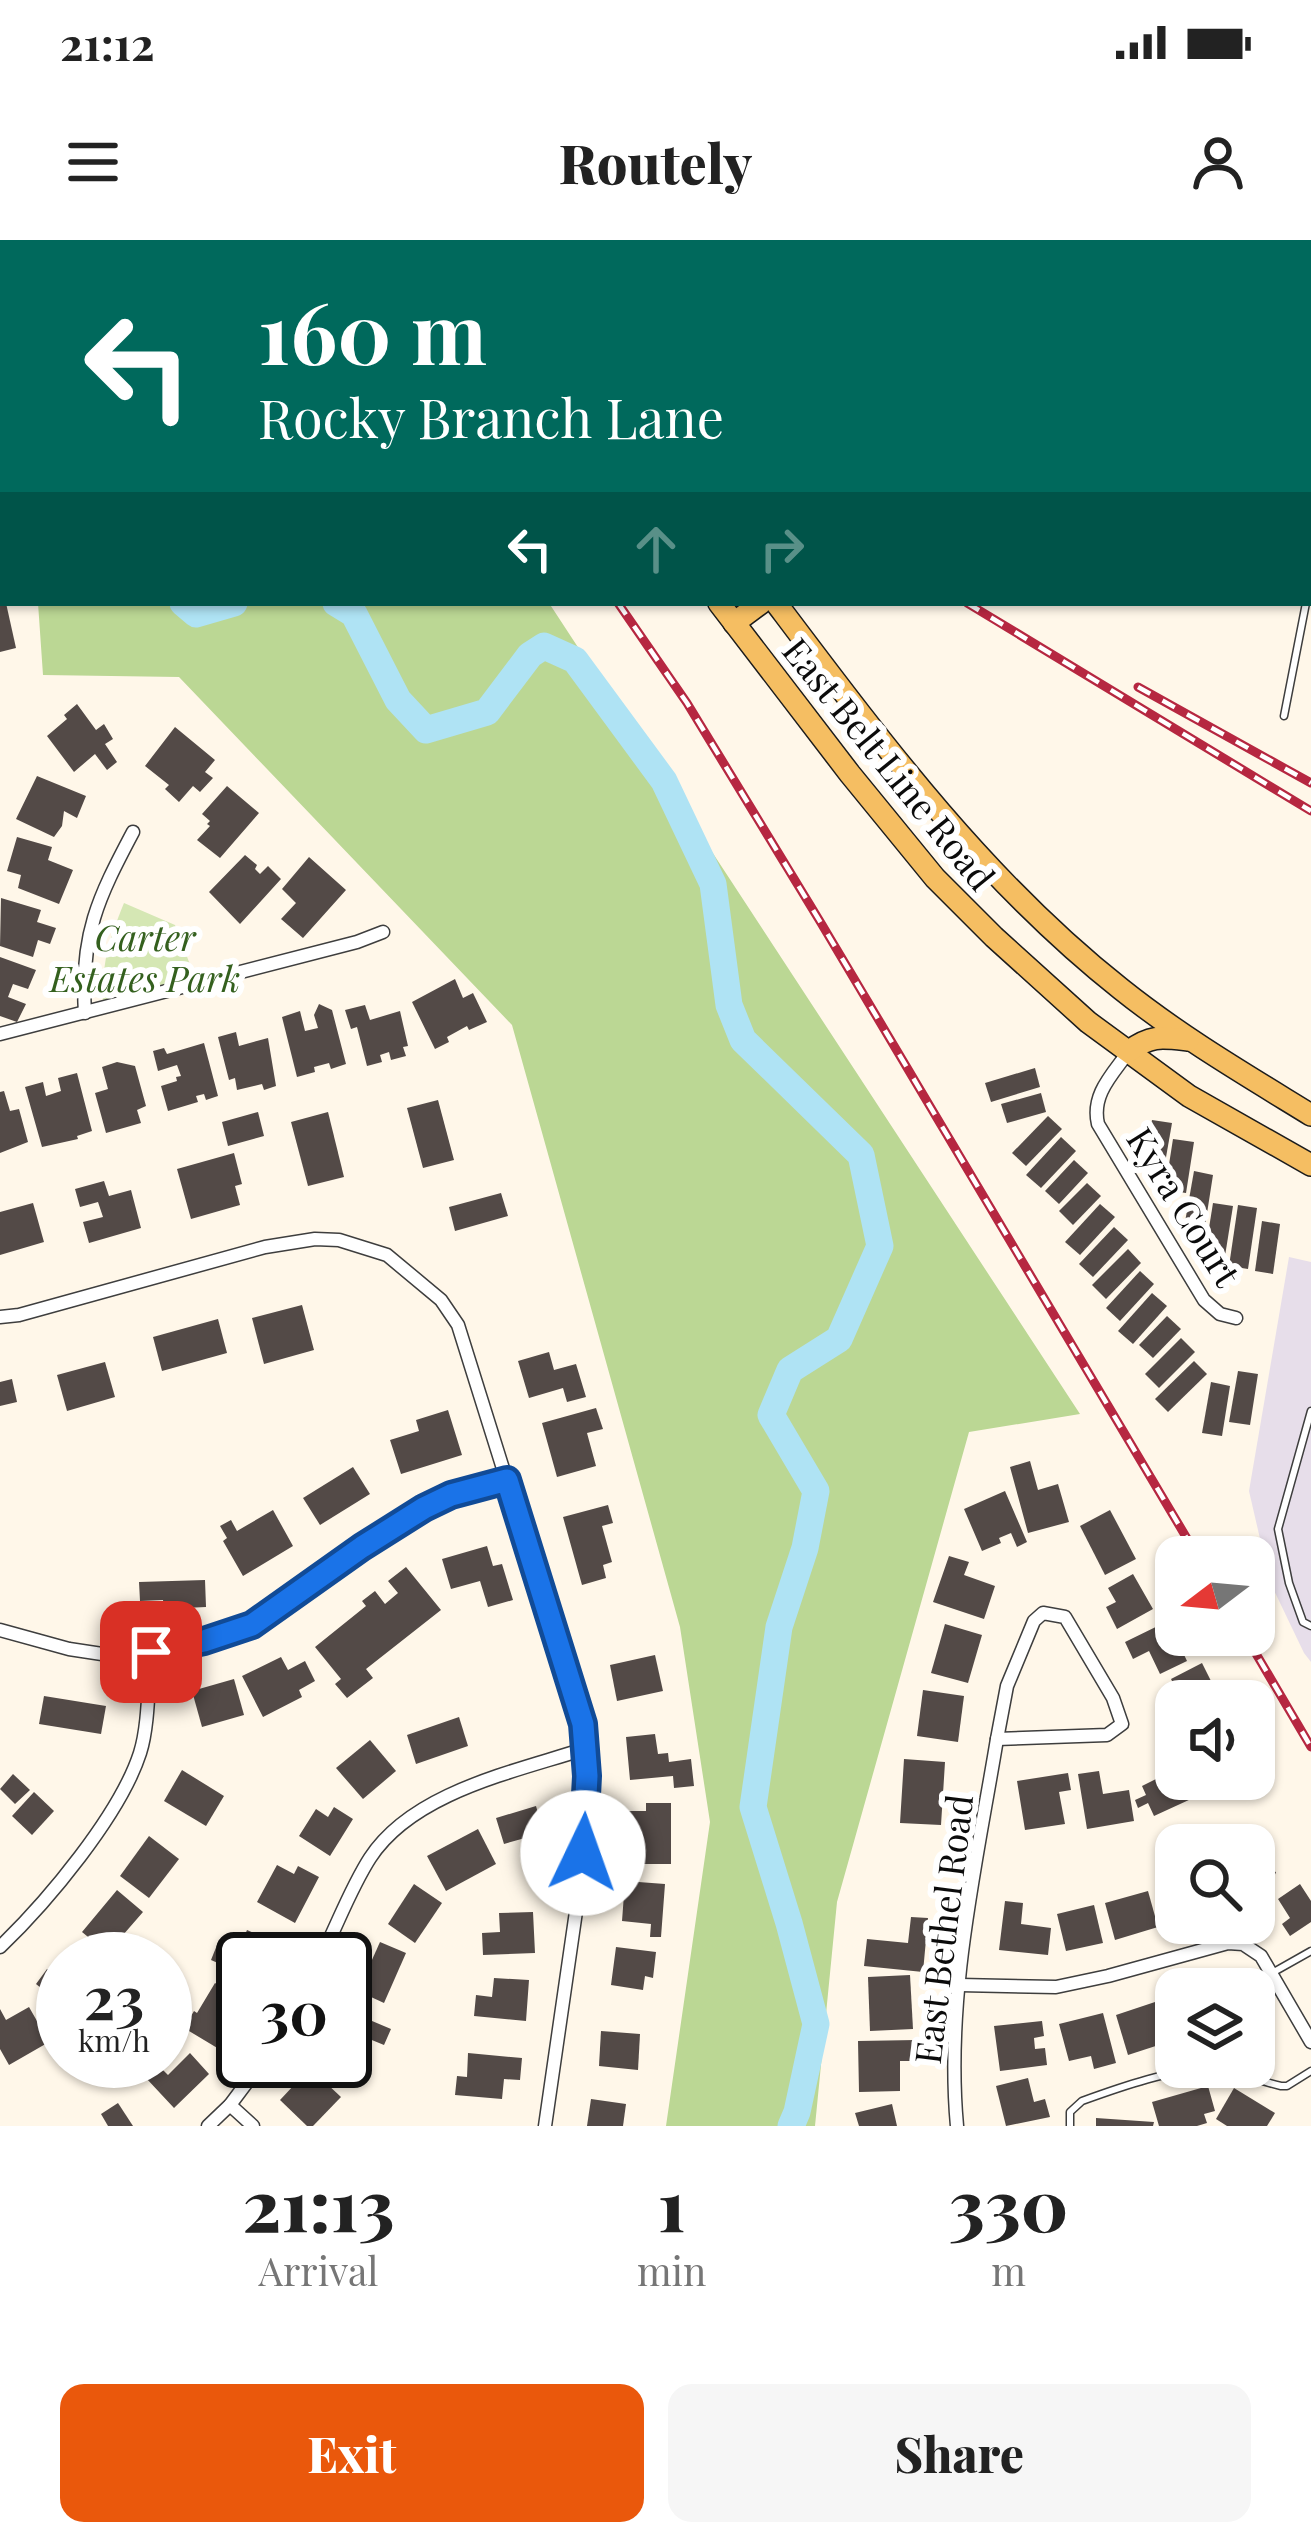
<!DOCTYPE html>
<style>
body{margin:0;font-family:"Playfair Display",serif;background:#f6f6f6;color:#222;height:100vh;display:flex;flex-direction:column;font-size:45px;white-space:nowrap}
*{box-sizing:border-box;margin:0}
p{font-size:39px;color:#767676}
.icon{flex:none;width:66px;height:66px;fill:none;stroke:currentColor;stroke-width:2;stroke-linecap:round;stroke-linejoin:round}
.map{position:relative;height:1886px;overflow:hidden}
.sheet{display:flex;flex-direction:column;background:#fff;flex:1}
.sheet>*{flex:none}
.guide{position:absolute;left:0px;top:0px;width:1311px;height:366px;box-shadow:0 3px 9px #0004;background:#00695c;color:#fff;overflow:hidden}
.needle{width:78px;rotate:254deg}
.controls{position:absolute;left:1155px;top:1296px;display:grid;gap:24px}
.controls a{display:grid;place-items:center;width:120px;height:120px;border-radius:24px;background:#fff;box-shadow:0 3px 9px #0004;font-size:60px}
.speed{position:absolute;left:36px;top:1692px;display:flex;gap:24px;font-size:60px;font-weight:700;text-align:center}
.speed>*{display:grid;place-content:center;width:156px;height:156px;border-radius:50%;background:#fff;box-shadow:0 3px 9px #0004;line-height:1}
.speed small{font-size:30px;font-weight:400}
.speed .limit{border:6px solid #111;border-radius:18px;background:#fff;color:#111}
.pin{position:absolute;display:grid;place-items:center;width:102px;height:102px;color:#fff;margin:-51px;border-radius:24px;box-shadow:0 6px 18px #0006}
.me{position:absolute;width:132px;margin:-66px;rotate:3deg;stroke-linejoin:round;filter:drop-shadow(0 0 9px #0008)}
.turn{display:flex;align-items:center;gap:42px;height:252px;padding:0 60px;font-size:54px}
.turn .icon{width:156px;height:156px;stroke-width:2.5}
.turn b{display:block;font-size:84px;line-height:102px}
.lanes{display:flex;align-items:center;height:114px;padding:0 60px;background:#0003;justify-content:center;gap:60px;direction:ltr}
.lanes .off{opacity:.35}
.eta{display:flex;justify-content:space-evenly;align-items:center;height:204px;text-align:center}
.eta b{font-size:72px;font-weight:800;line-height:84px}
.cta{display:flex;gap:24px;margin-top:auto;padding:24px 60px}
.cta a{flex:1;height:138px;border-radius:24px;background:#ea580c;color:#fff;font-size:48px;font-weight:800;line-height:138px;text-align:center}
.cta a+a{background:#f6f6f6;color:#222}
.status{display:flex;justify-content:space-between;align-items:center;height:84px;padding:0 60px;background:#fff;direction:ltr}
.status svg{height:33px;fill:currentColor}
header{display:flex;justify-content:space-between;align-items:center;height:156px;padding:0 60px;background:#fff;font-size:54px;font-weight:800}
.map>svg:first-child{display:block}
.industrial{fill:#e7deea}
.green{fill:#d5e7b4}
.forest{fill:#bbd794}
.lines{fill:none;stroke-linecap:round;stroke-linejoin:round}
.river{stroke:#afe3f4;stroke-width:27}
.building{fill:#534a47}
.service-casing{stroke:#3e3e3e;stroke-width:9}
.minor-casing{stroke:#3e3e3e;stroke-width:15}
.primary-casing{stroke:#1c1c1c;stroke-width:24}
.service{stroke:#fff;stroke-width:6}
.minor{stroke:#fff;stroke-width:12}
.primary{stroke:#f5be62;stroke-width:21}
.rail-casing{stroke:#b62741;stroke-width:9}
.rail{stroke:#fff;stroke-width:4.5;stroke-dasharray:14;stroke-linecap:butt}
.route-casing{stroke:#114b97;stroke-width:30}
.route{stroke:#1a73e8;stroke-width:21}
.labels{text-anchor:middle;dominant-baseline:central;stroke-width:12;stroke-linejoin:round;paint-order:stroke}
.street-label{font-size:36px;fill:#0b0b0b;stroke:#fff}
.park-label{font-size:36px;font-style:italic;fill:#34601e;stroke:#fff}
</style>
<div class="status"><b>21:12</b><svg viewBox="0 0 49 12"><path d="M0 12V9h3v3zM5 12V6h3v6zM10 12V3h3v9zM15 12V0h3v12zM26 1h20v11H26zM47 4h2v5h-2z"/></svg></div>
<header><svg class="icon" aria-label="menu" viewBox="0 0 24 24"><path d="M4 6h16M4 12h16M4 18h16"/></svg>Routely<svg class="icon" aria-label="person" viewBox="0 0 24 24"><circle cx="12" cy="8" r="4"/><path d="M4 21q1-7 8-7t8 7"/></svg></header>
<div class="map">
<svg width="1311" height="1886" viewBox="0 0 1311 1886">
<rect width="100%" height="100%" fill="#fff7e9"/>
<!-- industrial -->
<polygon class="industrial" points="1289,1017 1311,1022 1311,1422 1304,1413 1270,1342 1249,1251"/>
<!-- green -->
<path class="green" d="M124,663L175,685L197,743L103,768C102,722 107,705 124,663Z"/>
<!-- forest -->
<g class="forest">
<polygon points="0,0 271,0 273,3 3,3 3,171 0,168"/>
<polygon points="38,363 549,363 1080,1174 969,1192 837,1662 815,1886 666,1886 710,1582 680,1387 512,785 179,437 43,435"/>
</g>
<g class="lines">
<!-- river -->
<g class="river">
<polyline points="176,0 178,3"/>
<polyline points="183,363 196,374 234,363"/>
<polyline points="336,363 354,374 398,460 426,490 487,472 530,415 544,406 575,420 664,541 713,644 729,765 743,800 861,915 880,1006 839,1099 790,1130 771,1175 816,1251 805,1308 779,1387 753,1567 789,1683 816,1784 797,1872 791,1886"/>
</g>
</g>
<!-- building -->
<g class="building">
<polygon points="0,363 6,363 16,408 0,412"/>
<polygon points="77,464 96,490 104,484 113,499 105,504 117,522 107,530 95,514 74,532 47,496 67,479 64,475"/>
<polygon points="175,487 215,520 205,532 213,538 200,552 193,546 179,562 165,549 169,545 145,526"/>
<polygon points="37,536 86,556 77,578 64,571 62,586 54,597 16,579"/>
<polygon points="227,546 259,573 220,618 197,600 210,586 207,584 210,581 202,574"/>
<polygon points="17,597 52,607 48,620 73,630 59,664 18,648 21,635 7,631"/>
<polygon points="245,615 257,625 255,629 260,634 268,626 281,639 240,684 209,652"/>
<polygon points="309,617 346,650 303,698 281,679 296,663 282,649"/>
<polygon points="1,658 41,670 37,682 56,688 50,704 38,700 33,717 0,706"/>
<polygon points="0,717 36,730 28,749 13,744 8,757 26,764 17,782 0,776"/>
<polygon points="455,739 463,758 473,753 487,782 469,790 467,786 447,797 449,802 435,809 412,762"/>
<polygon points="319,764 332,770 346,824 331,829 329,823 314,827 315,832 297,837 282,777 300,771 305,791 318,788 314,775"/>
<polygon points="365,765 370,780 400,771 408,806 403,807 406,816 391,820 389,812 380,815 382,822 367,826 357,787 351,789 345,770"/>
<polygon points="236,792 239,806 268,798 276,846 264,850 262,844 237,850 235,838 229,840 218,797"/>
<polygon points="204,803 218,856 206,860 204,854 196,856 198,862 168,871 161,846 177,841 176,837 181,836 177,825 158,831 153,811 164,808 167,814"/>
<polygon points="117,822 135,826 146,866 137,870 141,883 106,893 95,853 108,849 102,827"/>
<polygon points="1035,828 1040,847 991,862 985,843"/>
<polygon points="77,833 92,891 77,896 78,899 42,907 25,847 43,842 46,856 61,851 58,838"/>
<polygon points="4,851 10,871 19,869 28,902 0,913 0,852"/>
<polygon points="1041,853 1046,872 1007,883 1001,864"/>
<polygon points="438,860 454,920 423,928 407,868"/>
<polygon points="258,872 264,896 228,906 222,882"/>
<polygon points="328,872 344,937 308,946 291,882"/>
<polygon points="1048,876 1062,889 1026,926 1012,913"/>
<polygon points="1152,880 1172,883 1165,923 1145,920"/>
<polygon points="1061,897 1076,911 1041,948 1026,935"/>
<polygon points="1173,899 1194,902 1186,953 1165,950"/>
<polygon points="234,913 242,944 235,946 240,965 191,979 177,929"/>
<polygon points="1074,920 1088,933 1059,964 1045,951"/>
<polygon points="1194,931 1213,935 1205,986 1185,982"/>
<polygon points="104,941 109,956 131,950 141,988 89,1003 83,982 103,977 98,962 80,967 75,949"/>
<polygon points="1087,943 1101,956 1073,985 1059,971"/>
<polygon points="501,953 508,976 455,991 449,967"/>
<polygon points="33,963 44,1002 0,1015 0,972"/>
<polygon points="1213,963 1233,966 1225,1016 1205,1013"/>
<polygon points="1100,964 1115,977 1080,1015 1065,1002"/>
<polygon points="1238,965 1257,968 1248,1029 1229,1026"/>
<polygon points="1262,981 1280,984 1273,1034 1255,1031"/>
<polygon points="1114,987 1128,1000 1093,1037 1079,1024"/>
<polygon points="1128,1009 1141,1023 1106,1059 1092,1045"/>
<polygon points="1140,1031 1154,1044 1120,1081 1106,1068"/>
<polygon points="1152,1053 1167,1066 1133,1104 1118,1091"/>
<polygon points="302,1065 314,1110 264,1124 252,1078"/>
<polygon points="1167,1076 1181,1089 1153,1118 1139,1105"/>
<polygon points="218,1079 227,1113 162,1131 153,1097"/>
<polygon points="1181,1098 1195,1112 1159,1148 1145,1134"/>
<polygon points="549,1112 554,1130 576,1124 586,1157 567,1162 563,1148 529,1158 518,1121"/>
<polygon points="1194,1121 1207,1134 1168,1172 1155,1159"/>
<polygon points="105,1122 115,1157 67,1171 57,1135"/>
<polygon points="1238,1131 1258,1134 1250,1185 1229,1182"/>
<polygon points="12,1139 17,1162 0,1166 0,1142"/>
<polygon points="1211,1142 1230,1146 1222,1196 1202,1193"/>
<polygon points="596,1168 603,1189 587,1193 596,1226 557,1237 542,1183"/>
<polygon points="448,1170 462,1215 401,1234 390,1200 419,1191 416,1180"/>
<polygon points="1030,1221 1038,1250 1058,1244 1069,1282 1028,1293 1010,1227"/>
<polygon points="353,1227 370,1254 320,1285 303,1258"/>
<polygon points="1005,1251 1027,1302 1017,1307 1011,1293 999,1298 1001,1303 982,1311 964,1269"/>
<polygon points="608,1265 613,1283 602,1286 612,1322 603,1325 606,1338 582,1345 563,1277"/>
<polygon points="273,1270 293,1306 243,1336 223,1301 227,1298 220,1286 231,1280 237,1291"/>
<polygon points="1110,1270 1136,1319 1105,1335 1080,1286"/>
<polygon points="487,1306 493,1326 502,1324 513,1360 488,1367 480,1341 451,1349 442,1319"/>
<polygon points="949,1316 969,1322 964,1335 995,1346 984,1379 933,1362"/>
<polygon points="406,1327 441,1370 366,1429 373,1438 347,1458 335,1444 341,1439 315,1407 366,1366 362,1361 375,1351 385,1364 398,1353 388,1341"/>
<polygon points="1133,1334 1153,1369 1117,1389 1106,1367 1116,1362 1108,1348"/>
<polygon points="205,1340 206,1367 164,1369 163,1360 140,1361 139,1342"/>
<polygon points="1168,1381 1187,1421 1160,1434 1149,1411 1133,1419 1125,1402"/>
<polygon points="945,1384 982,1395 968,1443 931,1433"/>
<polygon points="655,1415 663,1451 617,1461 610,1425"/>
<polygon points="281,1417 288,1430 305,1421 315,1441 299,1450 302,1457 263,1477 242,1436"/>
<polygon points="1202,1423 1221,1461 1182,1461 1171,1439"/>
<polygon points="234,1439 244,1475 202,1487 192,1451"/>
<polygon points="923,1450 964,1456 958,1502 917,1496"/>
<polygon points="44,1456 106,1466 101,1494 39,1484"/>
<polygon points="459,1477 468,1506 416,1524 407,1495"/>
<polygon points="655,1494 658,1514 668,1513 669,1522 691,1519 694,1546 674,1548 673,1536 630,1540 626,1497"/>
<polygon points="370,1500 396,1531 363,1559 336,1528"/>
<polygon points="904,1519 945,1522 941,1585 900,1583"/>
<polygon points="1176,1529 1176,1539 1181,1539 1191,1559 1154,1576 1148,1563 1138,1568 1135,1560 1146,1555 1142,1546"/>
<polygon points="182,1530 224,1556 206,1586 164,1561"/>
<polygon points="1099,1531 1103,1554 1129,1550 1134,1581 1087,1589 1078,1534"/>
<polygon points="1068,1533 1071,1550 1059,1552 1065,1584 1025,1590 1017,1541"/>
<polygon points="13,1534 30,1550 15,1564 0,1549"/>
<polygon points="34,1552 54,1571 32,1595 12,1576"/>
<polygon points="646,1563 671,1563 671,1624 638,1624 638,1591 629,1591 629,1571 646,1571"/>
<polygon points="536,1566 549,1612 531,1617 525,1598 504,1604 496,1578"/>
<polygon points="334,1567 353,1579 330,1616 299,1596 316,1569 328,1577"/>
<polygon points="478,1589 496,1624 446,1651 427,1616"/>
<polygon points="149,1596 179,1619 149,1658 120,1636"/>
<polygon points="277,1625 294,1634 298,1626 319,1637 295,1683 257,1662"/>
<polygon points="1265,1628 1276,1632 1263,1665 1254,1662 1254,1641 1259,1643"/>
<polygon points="625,1641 665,1644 661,1697 650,1697 651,1684 622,1681"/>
<polygon points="1173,1642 1176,1646 1176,1680 1168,1682 1159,1646"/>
<polygon points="414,1644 442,1663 415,1703 388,1684"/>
<polygon points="1300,1644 1311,1661 1311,1682 1290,1696 1282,1684 1290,1678 1278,1659"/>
<polygon points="117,1650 143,1672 123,1695 135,1706 124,1719 115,1719 82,1692"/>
<polygon points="1148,1651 1158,1687 1115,1700 1105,1663"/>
<polygon points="1005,1661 1023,1663 1021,1684 1051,1688 1048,1715 999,1710"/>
<polygon points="1094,1665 1103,1703 1066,1711 1057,1674"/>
<polygon points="533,1672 535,1713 483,1715 482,1693 500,1692 499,1673"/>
<polygon points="911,1677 928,1678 923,1732 864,1726 867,1699 908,1703"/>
<polygon points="247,1690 281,1705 275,1719 243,1719 243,1734 211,1720 219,1700 239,1709"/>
<polygon points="380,1702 406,1713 384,1763 358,1751"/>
<polygon points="616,1707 656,1712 653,1738 645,1736 643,1750 611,1745"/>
<polygon points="63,1720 63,1766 36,1744 47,1729 53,1733"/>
<polygon points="910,1735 913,1789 870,1791 868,1737"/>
<polygon points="494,1738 529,1740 526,1781 474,1776 476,1755 492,1757"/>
<polygon points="215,1743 243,1760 243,1778 224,1812 184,1788 194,1771 197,1773"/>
<polygon points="1176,1755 1176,1795 1175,1795 1164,1759"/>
<polygon points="1155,1762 1168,1802 1128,1815 1116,1775"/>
<polygon points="29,1767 49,1802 9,1825 0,1809 0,1769 6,1780"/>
<polygon points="346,1770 391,1789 384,1805 362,1796 352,1821 345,1818"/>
<polygon points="1103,1773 1116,1823 1094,1829 1091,1816 1069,1821 1059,1784"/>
<polygon points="1042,1781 1044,1796 1034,1798 1035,1809 1045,1808 1047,1825 1000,1831 994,1786"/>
<polygon points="601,1791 640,1794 638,1830 599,1826"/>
<polygon points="916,1800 916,1821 900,1821 900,1851 859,1852 858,1801"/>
<polygon points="190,1813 209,1834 174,1868 146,1838 158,1825 168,1835"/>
<polygon points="468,1813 522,1818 520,1840 504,1839 502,1859 455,1855 457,1836 467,1837"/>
<polygon points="310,1828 341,1857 313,1886 307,1886 280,1860"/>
<polygon points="1028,1838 1034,1862 1045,1859 1050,1877 1006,1886 996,1846"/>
<polygon points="1208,1846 1215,1871 1204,1874 1207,1883 1197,1886 1159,1886 1152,1862"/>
<polygon points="1234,1848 1275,1873 1267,1886 1227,1886 1216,1879"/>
<polygon points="591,1859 626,1864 623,1886 587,1886"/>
<polygon points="118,1863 133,1886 108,1886 101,1874"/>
<polygon points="892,1864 897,1886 859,1886 855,1873"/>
<polygon points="1096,1878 1154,1882 1153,1886 1096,1886"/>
</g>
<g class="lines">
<!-- service casing -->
<g class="service-casing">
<g id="service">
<polyline points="782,0 783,3"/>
<polyline points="1308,288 1311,289"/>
<polyline points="1308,352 1311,337"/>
<polyline points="1284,476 1306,363"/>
<polyline points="1311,1171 1278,1289 1289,1343 1303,1382 1311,1386"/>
<polyline points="1272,1733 1311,1711"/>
<path d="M1070,1886V1872L1082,1861C1115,1849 1179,1826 1215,1829C1238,1831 1258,1841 1281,1846H1287L1311,1831"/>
</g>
</g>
<!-- minor casing -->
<g class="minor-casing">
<g id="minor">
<path d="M85,773C80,695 98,658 133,592"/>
<polyline points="0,794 357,702 383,692"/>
<path d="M1129,811C1113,834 1091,854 1098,884L1204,1060L1220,1074L1236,1078"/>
<polyline points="0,1077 19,1075 265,1007 315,999 339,1000 387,1015 441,1060 458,1085 583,1484 587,1536 581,1637 545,1886"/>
<polygon points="1043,1373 1065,1377 1113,1458 1122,1484 1107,1495 997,1499 1007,1446 1034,1381"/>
<polyline points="0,1390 69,1409 102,1414 151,1412 204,1401 252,1385 386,1291 424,1268 451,1255 507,1239"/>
<path d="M0,1707C47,1662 120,1575 140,1513C149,1485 148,1443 151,1412"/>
<path d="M320,1719C337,1686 350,1649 370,1618C413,1552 514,1532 584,1509"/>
<polyline points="960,1745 1056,1747 1108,1736 1228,1703 1243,1704 1261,1716 1311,1802"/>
<polyline points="230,1865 253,1886"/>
<polyline points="208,1886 230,1865 263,1821"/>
<path d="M957,1886C945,1757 976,1626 997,1499"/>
</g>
</g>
<!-- primary casing -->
<g class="primary-casing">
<g id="primary">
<polyline points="438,0 440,3"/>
<polyline points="491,0 493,3"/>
<polyline points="719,363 850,534 935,638 994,697 1088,782 1189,856 1311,925"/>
<path d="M776,363C880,501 984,641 1121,749C1181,797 1246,835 1311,875"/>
<polyline points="734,383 761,363"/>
<path d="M1129,811C1151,795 1161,797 1188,800"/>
</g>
</g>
<!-- service -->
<use href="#service" class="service"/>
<!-- minor -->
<use href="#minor" class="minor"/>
<!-- primary -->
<use href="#primary" class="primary"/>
<!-- rail casing -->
<g class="rail-casing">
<g id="rail">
<polyline points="342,0 344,3"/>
<polyline points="381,0 384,3"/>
<polyline points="406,0 410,3"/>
<polyline points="618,363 687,463 821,683 1198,1317"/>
<polyline points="967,363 1311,571"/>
<polyline points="1138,447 1311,543"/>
<polyline points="1245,1395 1311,1507"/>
</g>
</g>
<!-- rail -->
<use href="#rail" class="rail"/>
</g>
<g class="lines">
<!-- route casing -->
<g class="route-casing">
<polyline id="route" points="151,1412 204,1401 252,1385 362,1307 424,1268 451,1255 507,1240 583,1484 587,1536 583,1613"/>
</g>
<!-- route -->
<use href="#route" class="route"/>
</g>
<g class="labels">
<!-- street labels -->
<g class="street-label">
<text transform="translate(890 523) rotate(51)">East Belt Line Road</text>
<text transform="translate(1185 966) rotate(58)">Kyra Court</text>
<text transform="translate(942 1689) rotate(-83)">East Bethel Road</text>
</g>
<!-- park labels -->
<g class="park-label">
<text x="145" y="696">Carter<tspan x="145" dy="41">Estates Park</tspan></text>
</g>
</g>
</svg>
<div class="controls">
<a><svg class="needle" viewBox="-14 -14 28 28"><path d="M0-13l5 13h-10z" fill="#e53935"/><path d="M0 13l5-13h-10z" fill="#767676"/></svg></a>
<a><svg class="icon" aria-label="sound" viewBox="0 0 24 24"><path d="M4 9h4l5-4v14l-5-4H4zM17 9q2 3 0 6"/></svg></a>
<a><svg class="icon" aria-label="search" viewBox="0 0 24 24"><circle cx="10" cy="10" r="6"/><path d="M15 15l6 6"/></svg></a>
<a><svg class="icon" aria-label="layers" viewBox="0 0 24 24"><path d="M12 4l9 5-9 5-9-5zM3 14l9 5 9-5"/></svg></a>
</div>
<div class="speed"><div>23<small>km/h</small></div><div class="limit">30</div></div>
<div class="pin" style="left:151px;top:1412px;background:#d93025"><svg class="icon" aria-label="arrive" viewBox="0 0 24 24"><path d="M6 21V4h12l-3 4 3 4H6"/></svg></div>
<svg class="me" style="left:583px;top:1613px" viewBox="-20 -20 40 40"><circle r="19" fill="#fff"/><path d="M0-13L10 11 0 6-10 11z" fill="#1a73e8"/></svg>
<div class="guide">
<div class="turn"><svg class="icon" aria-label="left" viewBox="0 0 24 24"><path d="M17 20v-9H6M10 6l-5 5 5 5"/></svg><div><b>160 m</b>Rocky Branch Lane</div></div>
<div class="lanes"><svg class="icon" aria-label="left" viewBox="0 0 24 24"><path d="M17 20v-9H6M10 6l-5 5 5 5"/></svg><svg class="icon off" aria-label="ahead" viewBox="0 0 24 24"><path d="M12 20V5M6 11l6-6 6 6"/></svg><svg class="icon off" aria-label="right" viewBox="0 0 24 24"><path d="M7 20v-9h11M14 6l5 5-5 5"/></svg></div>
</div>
</div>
<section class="sheet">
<div class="eta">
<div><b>21:13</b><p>Arrival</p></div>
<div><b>1</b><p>min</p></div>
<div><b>330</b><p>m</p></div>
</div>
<div class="cta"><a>Exit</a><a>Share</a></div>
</section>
